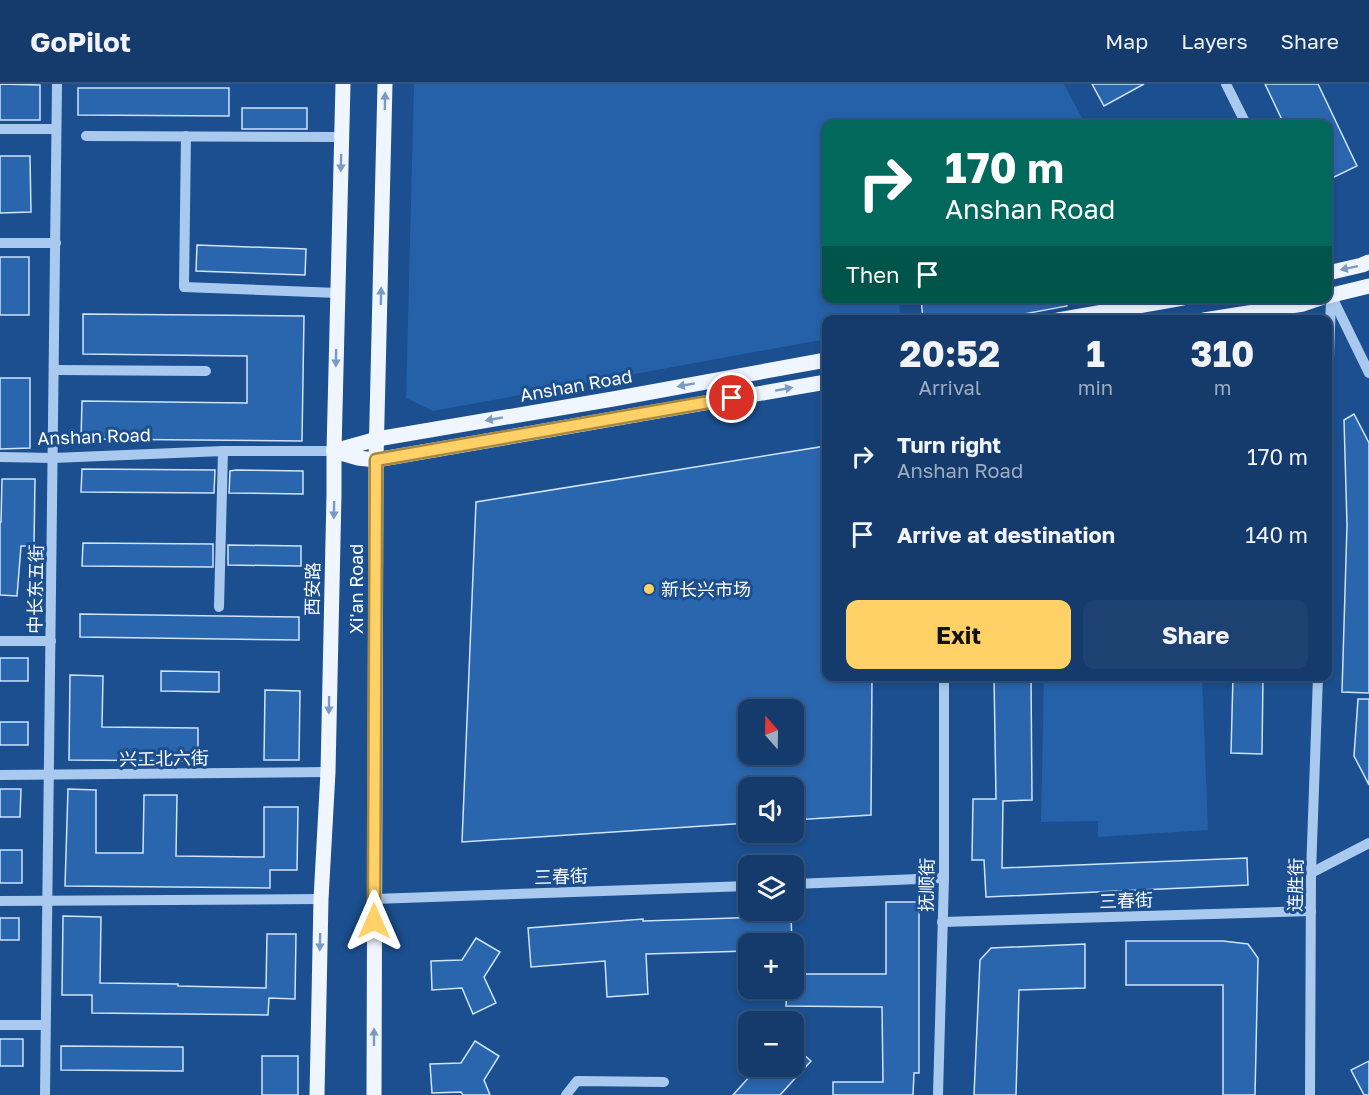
<!DOCTYPE html>
<meta charset="utf-8">
<style>
body{margin:0;font-family:"Golos Text","Noto Sans SC",sans-serif;background:#1d4271;color:#f1f3f6;height:100vh;display:flex;flex-direction:column;font-size:22px;white-space:nowrap}
*{box-sizing:border-box;margin:0}
p{font-size:20px;color:#9dadc1}
.icon{flex:none;width:33px;height:33px;fill:none;stroke:currentColor;stroke-width:2;stroke-linecap:round;stroke-linejoin:round}
.map{position:relative;flex:1;overflow:hidden}
.details{position:absolute;left:822px;top:231px;width:510px;height:366px;display:flex;flex-direction:column;background:#143b6b;border-radius:12px;box-shadow:0 3px 9px #0003,0 0 0 2px #33557e}
.details>*{flex:none}
.hud{position:absolute;left:822px;top:36px;width:510px;height:183px;border-radius:12px;box-shadow:0 3px 9px #0003,0 0 0 2px #33557e;background:#00695c;color:#fff;overflow:hidden}
.needle{width:39px;rotate:340deg}
.tools{position:absolute;left:738px;top:615px;display:grid;gap:12px}
.tools a{display:grid;place-items:center;width:66px;height:66px;border-radius:12px;background:#143b6b;box-shadow:0 3px 9px #0003,0 0 0 2px #33557e;font-size:30px}
.pin{position:absolute;display:grid;place-items:center;width:51px;height:51px;color:#fff;margin:-26px;border:3px solid #fff;border-radius:50%;box-shadow:0 2px 6px #0007}
.me{position:absolute;width:66px;margin:-33px;rotate:0deg;stroke-linejoin:round;filter:drop-shadow(0 0 4px #0008)}
.turn{display:flex;align-items:center;gap:21px;height:126px;padding:0 24px;font-size:27px}
.turn .icon{width:78px;height:78px;stroke-width:2.5}
.turn b{display:block;font-size:42px;line-height:51px}
.then{display:flex;align-items:center;height:57px;padding:0 24px;background:#0003;gap:12px;font-size:22px}
.eta{display:flex;justify-content:space-evenly;align-items:center;height:102px;text-align:center}
.eta b{font-size:36px;font-weight:700;line-height:42px}
.action{display:flex;gap:12px;margin-top:auto;padding:12px 24px}
.action a{flex:1;height:69px;border-radius:12px;background:#ffd166;color:#111;font-size:24px;font-weight:700;line-height:69px;text-align:center}
.action a+a{background:#1d4271;color:#f1f3f6}
ul{padding:0;list-style:none}
li{display:flex;align-items:center;gap:18px;height:78px;padding:0 24px}
li div{flex:1}
li b{display:block;font-size:22px}
li em{font-style:normal}
header{display:flex;align-items:center;gap:36px;box-sizing:border-box;height:84px;padding:0 30px;background:#143b6b;border-bottom:2px solid #33557e}
header strong{font-size:28px}
nav{display:flex;gap:33px;margin-inline-start:auto;font-size:21px}
.map>svg:first-child{display:block}
.green{fill:#2461a8}
.building{fill:#2a66ad;stroke:#cfe3fa;stroke-width:1.5;fill-rule:evenodd}
.lines{fill:none;stroke-linecap:round;stroke-linejoin:round}
.minor{stroke:#a9c9ee;stroke-width:10}
.major{stroke:#f0f6ff;stroke-width:15}
.oneway{fill:#7b9ac1}
.route-casing{stroke:#a68842;stroke-width:15}
.route{stroke:#ffd166;stroke-width:10}
.poi-dot{fill:#ffd166;stroke:#1b4f8f;stroke-width:2}
.labels{text-anchor:middle;dominant-baseline:central;stroke-width:6;stroke-linejoin:round;paint-order:stroke}
.street-label{font-size:18px;fill:#fff;stroke:#1b4f8f}
.poi-label{font-size:18px;fill:#fff;stroke:#1b4f8f;text-anchor:start}
</style>
<header>
<strong>GoPilot</strong>
<nav><a>Map</a><a>Layers</a><a>Share</a></nav>
</header>
<div class="map">
<svg width="1369" height="1011" viewBox="0 0 1369 1011">
<rect width="100%" height="100%" fill="#1b4f8f"/>
<!-- green -->
<g class="green">
<polygon points="414,0 1064,0 1083,36 1065,40 826,40 826,214 899,215 900,235 826,236 826,255 433,327 406,314"/>
<polygon points="1044,593 1202,593 1208,746 1098,753 1098,737 1041,738"/>
</g>
<!-- building -->
<g class="building">
<polygon points="0,0 40,1 40,36 0,36"/>
<polygon points="1092,0 1144,0 1104,22"/>
<polygon points="1265,0 1318,0 1357,82 1328,96 1328,40 1284,40"/>
<polygon points="78,4 229,4 229,32 78,31"/>
<rect x="242" y="24" width="65" height="21"/>
<polygon points="0,72 30,72 31,128 0,129"/>
<polygon points="197,161 306,165 305,191 196,187"/>
<rect x="0" y="173" width="29" height="58"/>
<polygon points="921,214 1066,214 1067,222 991,236 923,236"/>
<polygon points="83,230 304,232 302,357 81,355 82,317 247,319 247,272 83,270"/>
<polygon points="0,294 30,294 30,364 0,365"/>
<polygon points="1354,330 1369,359 1369,609 1342,608 1347,441 1344,336"/>
<path d="M826,362V592H872L871,731L794,736V704H748V739L462,758L476,418ZM748,626H794V670H748Z"/>
<polygon points="82,385 215,386 214,409 81,408"/>
<polygon points="236,386 303,387 303,410 229,409 230,387"/>
<polygon points="2,395 35,395 34,462 21,462 17,512 0,511 0,438 1,438"/>
<polygon points="83,459 213,460 213,483 82,482"/>
<polygon points="228,461 301,462 301,482 228,481"/>
<polygon points="80,530 299,533 299,556 80,553"/>
<rect x="0" y="574" width="28" height="23"/>
<polygon points="161,587 219,588 219,608 161,607"/>
<polygon points="70,591 103,592 102,643 198,644 198,677 69,676"/>
<polygon points="994,592 1031,592 1032,716 1003,717 1002,784 1247,774 1248,801 986,813 984,776 972,776 973,715 996,715"/>
<polygon points="1233,592 1263,592 1262,670 1231,669"/>
<polygon points="265,606 300,607 299,676 264,676"/>
<polygon points="1358,615 1369,615 1369,701 1354,672"/>
<rect x="0" y="638" width="28" height="23"/>
<polygon points="0,705 21,705 20,733 0,733"/>
<polygon points="68,705 96,706 96,769 143,769 144,711 177,711 176,772 264,773 264,723 298,723 297,786 270,786 270,804 65,802"/>
<rect x="0" y="766" width="22" height="33"/>
<polygon points="886,818 919,818 919,989 914,989 913,1011 833,1011 833,998 883,998 882,923 786,922 787,904 794,904 794,890 886,890"/>
<polygon points="63,832 101,833 100,899 178,900 178,902 266,904 267,850 296,850 295,915 269,914 268,931 92,929 92,911 62,911"/>
<polygon points="791,832 792,860 748,860 748,867 646,870 648,910 607,913 605,877 531,883 528,844 643,835 643,837"/>
<rect x="0" y="834" width="19" height="22"/>
<polygon points="476,854 500,868 484,893 496,919 473,930 462,904 432,906 431,877 462,876"/>
<polygon points="1126,857 1223,857 1248,860 1258,874 1255,1011 1223,1011 1223,901 1126,901"/>
<polygon points="1085,860 1085,904 1019,906 1016,1011 974,1011 980,876 991,864"/>
<rect x="0" y="955" width="23" height="27"/>
<polygon points="475,957 499,972 484,996 490,1011 463,1011 461,1008 432,1009 430,980 461,979"/>
<polygon points="61,962 183,963 183,987 61,986"/>
<polygon points="794,962 811,977 780,1011 733,1011 759,982 794,982"/>
<rect x="262" y="972" width="36" height="39"/>
<polygon points="1369,977 1369,1011 1364,1011 1351,986"/>
</g>
<g class="lines">
<!-- minor -->
<g class="minor">
<polyline points="1226,0 1246,40"/>
<polyline points="0,45 56,45"/>
<polyline points="86,52 342,53"/>
<polyline points="186,52 184,203 338,209"/>
<polyline points="0,159 56,159"/>
<polyline points="1328,205 1369,289"/>
<polyline points="54,286 206,287"/>
<polyline points="1328,304 1331,215"/>
<polyline points="0,373 53,374 223,367 334,367"/>
<polyline points="219,523 223,367"/>
<polyline points="0,557 51,557"/>
<polyline points="0,691 328,688"/>
<polyline points="1311,789 1369,759"/>
<polyline points="794,800 944,794"/>
<polyline points="374,815 748,802"/>
<polyline points="0,817 321,815"/>
<polyline points="942,838 1311,827"/>
<polyline points="0,941 45,941"/>
<polyline points="45,1011 57,0"/>
<polyline points="566,1011 577,997 664,998"/>
<polyline points="938,1011 944,794 944,592"/>
<polyline points="1310,1011 1311,789 1318,592"/>
</g>
<!-- major -->
<g class="major">
<polyline points="1328,189 1362,181 1369,178"/>
<polyline points="1328,212 1369,202"/>
<polyline points="1058,236 1183,214"/>
<polyline points="1204,236 1303,220 1321,214"/>
<polyline points="334,367 377,355 613,315 826,276"/>
<polyline points="334,367 358,374 376,376 826,298"/>
<polyline points="317,1011 321,815 328,688 334,410 334,367 343,0"/>
<polyline points="374,1011 376,376 385,0"/>
</g>
</g>
<!-- one-way arrows -->
<defs><path id="oneway-solid" d="M-6-.8H1V-3.2L6.5 0L1 3.2V.8H-6Z" transform="scale(1.5)"/></defs>
<g class="oneway">
<use href="#oneway-solid" transform="translate(385 17) rotate(-89)"/>
<use href="#oneway-solid" transform="translate(341 79) rotate(91)"/>
<use href="#oneway-solid" transform="translate(1349 184) rotate(168)"/>
<use href="#oneway-solid" transform="translate(381 212) rotate(-89)"/>
<use href="#oneway-solid" transform="translate(336 274) rotate(91)"/>
<use href="#oneway-solid" transform="translate(686 301) rotate(170)"/>
<use href="#oneway-solid" transform="translate(784 305) rotate(-10)"/>
<use href="#oneway-solid" transform="translate(494 335) rotate(170)"/>
<use href="#oneway-solid" transform="translate(334 426) rotate(91)"/>
<use href="#oneway-solid" transform="translate(329 621) rotate(91)"/>
<use href="#oneway-solid" transform="translate(320 858) rotate(91)"/>
<use href="#oneway-solid" transform="translate(374 953) rotate(-90)"/>
</g>
<g class="lines">
<!-- route casing -->
<g class="route-casing">
<polyline id="route" points="374,837 376,376 732,314"/>
</g>
<!-- route -->
<use href="#route" class="route"/>
</g>
<!-- markers -->
<circle class="poi-dot" cx="649" cy="505" r="6"/>
<g class="labels">
<!-- street labels -->
<g class="street-label">
<text transform="translate(576 301) rotate(-10)">Anshan Road</text>
<text transform="translate(94 352) rotate(-2)">Anshan Road</text>
<text transform="translate(35 505) rotate(-89)">中长东五街</text>
<text transform="translate(312 505) rotate(-89)">西安路</text>
<text transform="translate(356 505) rotate(-90)">Xi'an Road</text>
<text transform="translate(164 674) rotate(-1)">兴工北六街</text>
<text transform="translate(561 792) rotate(-2)">三春街</text>
<text transform="translate(926 801) rotate(-89)">抚顺街</text>
<text transform="translate(1295 801) rotate(-89)">连胜街</text>
<text transform="translate(1126 816) rotate(-2)">三春街</text>
</g>
<!-- poi labels -->
<g class="poi-label">
<text x="661" y="505">新长兴市场</text>
</g>
</g>
</svg>
<div class="tools">
<a><svg class="needle" viewBox="-14 -14 28 28"><path d="M0-13l5 13h-10z" fill="#e53935"/><path d="M0 13l5-13h-10z" fill="#9dadc1"/></svg></a>
<a><svg class="icon" aria-label="sound" viewBox="0 0 24 24"><path d="M4 9h4l5-4v14l-5-4H4zM17 9q2 3 0 6"/></svg></a>
<a><svg class="icon" aria-label="layers" viewBox="0 0 24 24"><path d="M12 4l9 5-9 5-9-5zM3 14l9 5 9-5"/></svg></a>
<a>+</a>
<a>−</a>
</div>
<div class="pin" style="left:732px;top:314px;background:#d93025"><svg class="icon" aria-label="arrive" viewBox="0 0 24 24"><path d="M6 21V4h12l-3 4 3 4H6"/></svg></div>
<svg class="me" style="left:374px;top:837px" viewBox="-20 -20 40 40"><path d="M0-17L14 15 0 8-14 15z" fill="#ffd166" stroke="#fff" stroke-width="4"/></svg>
<div class="hud">
<div class="turn"><svg class="icon" aria-label="right" viewBox="0 0 24 24"><path d="M7 20v-9h11M14 6l5 5-5 5"/></svg><div><b>170 m</b>Anshan Road</div></div>
<div class="then">Then<svg class="icon" aria-label="arrive" viewBox="0 0 24 24"><path d="M6 21V4h12l-3 4 3 4H6"/></svg></div>
</div>
<section class="details">
<div class="eta">
<div><b>20:52</b><p>Arrival</p></div>
<div><b>1</b><p>min</p></div>
<div><b>310</b><p>m</p></div>
</div>
<ul>
<li><svg class="icon" aria-label="right" viewBox="0 0 24 24"><path d="M7 20v-9h11M14 6l5 5-5 5"/></svg><div><b>Turn right</b><p>Anshan Road</p></div><em>170 m</em></li>
<li><svg class="icon" aria-label="arrive" viewBox="0 0 24 24"><path d="M6 21V4h12l-3 4 3 4H6"/></svg><div><b>Arrive at destination</b></div><em>140 m</em></li>
</ul>
<div class="action"><a>Exit</a><a>Share</a></div>
</section>
</div>
